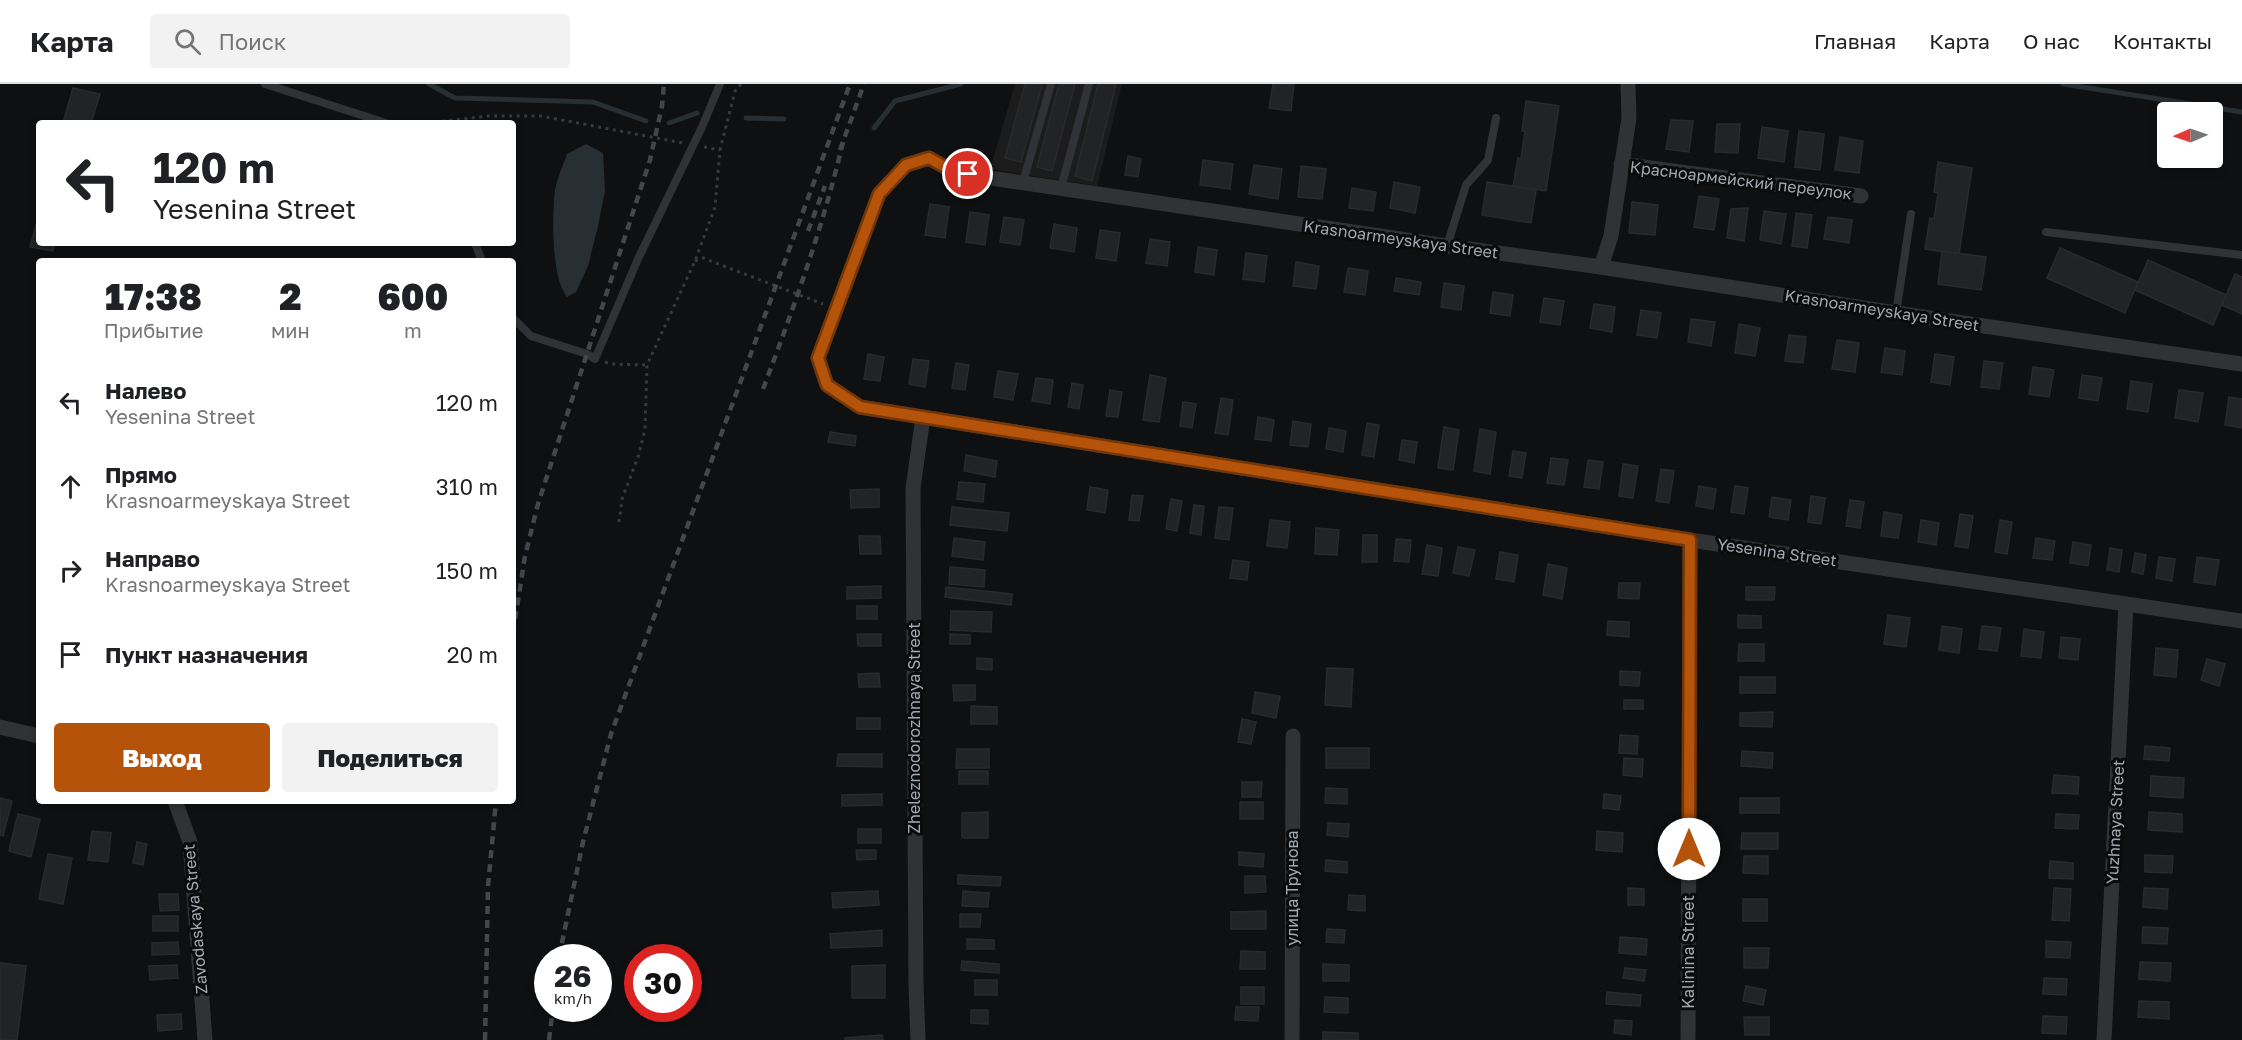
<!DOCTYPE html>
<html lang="ru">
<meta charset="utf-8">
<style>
body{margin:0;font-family:"Golos Text",sans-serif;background:#f2f2f2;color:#202124;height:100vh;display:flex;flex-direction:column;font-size:22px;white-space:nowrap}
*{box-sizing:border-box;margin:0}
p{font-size:20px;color:#757577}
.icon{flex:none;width:33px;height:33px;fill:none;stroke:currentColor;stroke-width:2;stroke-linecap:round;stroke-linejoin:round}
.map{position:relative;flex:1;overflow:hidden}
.panel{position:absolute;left:36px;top:174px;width:480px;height:546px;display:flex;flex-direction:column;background:#fff;border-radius:6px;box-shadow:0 3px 9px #0003}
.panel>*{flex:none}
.banner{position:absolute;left:36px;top:36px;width:480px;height:126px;border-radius:6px;box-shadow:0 3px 9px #0003;background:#fff;color:#202124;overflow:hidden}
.needle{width:39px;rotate:268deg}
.buttons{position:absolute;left:2157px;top:18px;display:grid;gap:12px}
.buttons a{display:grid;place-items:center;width:66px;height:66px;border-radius:6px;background:#fff;box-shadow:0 3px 9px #0003;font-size:30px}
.speed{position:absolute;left:534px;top:860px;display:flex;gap:12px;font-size:30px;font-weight:700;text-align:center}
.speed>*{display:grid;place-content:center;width:78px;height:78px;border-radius:50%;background:#fff;box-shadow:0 3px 9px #0003;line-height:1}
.speed small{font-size:15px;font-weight:400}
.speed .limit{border:9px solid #d22;background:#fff;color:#111}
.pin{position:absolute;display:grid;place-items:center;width:51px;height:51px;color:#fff;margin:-26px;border:3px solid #fff;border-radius:50%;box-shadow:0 2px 6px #0007}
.me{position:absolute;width:66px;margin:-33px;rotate:0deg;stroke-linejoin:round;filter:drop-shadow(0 0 4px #0008)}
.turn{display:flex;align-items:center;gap:21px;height:126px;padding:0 18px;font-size:27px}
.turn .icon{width:78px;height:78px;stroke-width:2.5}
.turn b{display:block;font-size:42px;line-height:51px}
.eta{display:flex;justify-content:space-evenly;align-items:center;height:102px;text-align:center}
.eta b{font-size:36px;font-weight:800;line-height:42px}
.button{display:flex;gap:12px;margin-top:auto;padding:12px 18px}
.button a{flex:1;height:69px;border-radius:6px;background:#b45309;color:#fff;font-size:24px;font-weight:800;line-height:69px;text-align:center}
.button a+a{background:#f2f2f2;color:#202124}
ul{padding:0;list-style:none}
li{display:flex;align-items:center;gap:18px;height:84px;padding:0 18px}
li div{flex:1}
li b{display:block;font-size:22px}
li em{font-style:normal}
header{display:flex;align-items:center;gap:36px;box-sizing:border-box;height:84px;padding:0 30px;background:#fff;border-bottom:2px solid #e0e0e0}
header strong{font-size:28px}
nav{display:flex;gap:33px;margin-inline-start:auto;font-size:21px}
.search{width:420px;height:54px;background:#f2f2f2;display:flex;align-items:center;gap:15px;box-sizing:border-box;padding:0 21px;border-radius:6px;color:#757577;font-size:22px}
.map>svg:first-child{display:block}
.built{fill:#1c1c1d}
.water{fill:#272f33}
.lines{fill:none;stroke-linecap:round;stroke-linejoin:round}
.stream{stroke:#272f33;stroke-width:5}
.building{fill:#222324;stroke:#2a2a2c;stroke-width:1.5}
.path{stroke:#37393c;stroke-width:3;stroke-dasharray:3 4.5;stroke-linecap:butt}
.service{stroke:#313235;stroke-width:8}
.minor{stroke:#313235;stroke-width:15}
.rail{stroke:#44464a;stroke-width:4.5;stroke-dasharray:8 6;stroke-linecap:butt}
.route-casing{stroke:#753606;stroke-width:15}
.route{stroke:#b45309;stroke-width:10}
.labels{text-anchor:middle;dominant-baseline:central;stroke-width:6;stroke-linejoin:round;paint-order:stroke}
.street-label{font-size:16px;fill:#a2a8b0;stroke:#0a0b0b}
</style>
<header>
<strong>Карта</strong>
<div class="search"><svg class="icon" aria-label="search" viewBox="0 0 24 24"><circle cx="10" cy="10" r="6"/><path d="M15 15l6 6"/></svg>Поиск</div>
<nav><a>Главная</a><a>Карта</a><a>О нас</a><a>Контакты</a></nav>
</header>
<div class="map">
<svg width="2242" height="956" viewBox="0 0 2242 956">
<rect width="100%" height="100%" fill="#0f1011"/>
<!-- built -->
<polygon class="built" points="1015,0 1122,0 1097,102 990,85"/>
<!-- water -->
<path class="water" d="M586,60L603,69L605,107L598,142L588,182L576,208L567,213C551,194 552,131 555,106C557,94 563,82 567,70Z"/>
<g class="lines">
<!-- stream -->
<g class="stream">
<polyline points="429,0 455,14 593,18 646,37"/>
<polyline points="2063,0 2242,28"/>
<polyline points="746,34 784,35"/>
<polyline points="669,39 697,29"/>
<polyline points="874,44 895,17 961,0"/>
</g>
</g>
<!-- building -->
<g class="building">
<polygon points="1025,0 1042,0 1021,78 1005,74"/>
<polygon points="1059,0 1075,0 1052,87 1037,83"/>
<polygon points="1098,0 1116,0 1092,97 1075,92"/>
<polygon points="1273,0 1294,0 1291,27 1269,24"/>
<polygon points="73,4 100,10 91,39 63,39"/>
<polygon points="1526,17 1559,22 1546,107 1513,102 1518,74 1521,74 1525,47 1522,47"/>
<polygon points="1671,36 1693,37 1689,68 1666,65"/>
<polygon points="1717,40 1740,40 1738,69 1715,68"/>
<polygon points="1762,43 1788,47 1784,78 1758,74"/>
<polygon points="1799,47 1824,50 1820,86 1795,83"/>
<polygon points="1840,53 1863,57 1859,89 1835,86"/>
<polygon points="1128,72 1141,75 1138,93 1125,91"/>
<polygon points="1203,76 1233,80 1230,105 1200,101"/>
<polygon points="1938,78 1972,84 1959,170 1925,165 1930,134 1934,135 1938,109 1934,108"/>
<polygon points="1254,81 1282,85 1278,115 1249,110"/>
<polygon points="1301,82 1326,85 1322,115 1298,113"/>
<polygon points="1394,98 1420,103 1415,129 1390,124"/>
<polygon points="1487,98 1536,106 1531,139 1482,131"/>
<polygon points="1352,104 1376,108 1373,127 1349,124"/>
<polygon points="1699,112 1719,115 1714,146 1694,143"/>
<polygon points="1632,118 1658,121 1655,151 1629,149"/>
<polygon points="930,120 949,123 945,154 925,151"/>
<polygon points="1748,124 1744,157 1727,154 1731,125"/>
<polygon points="1764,127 1786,130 1781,160 1760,156"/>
<polygon points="970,128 989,131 985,161 966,158"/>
<polygon points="1796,129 1812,131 1807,164 1792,162"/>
<polygon points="39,130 39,159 55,159 53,167 30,163"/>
<polygon points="1004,133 1024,136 1020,161 1000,158"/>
<polygon points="1828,133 1852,136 1849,159 1824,155"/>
<polygon points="1054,140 1077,144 1074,168 1050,164"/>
<polygon points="1100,146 1120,149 1116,177 1096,174"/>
<polygon points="1150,155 1170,158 1167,182 1146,179"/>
<polygon points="1198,163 1217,166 1214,191 1195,188"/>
<polygon points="2060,164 2138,198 2125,229 2047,194"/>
<polygon points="1942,167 1986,173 1981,206 1938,200"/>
<polygon points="1246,169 1267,172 1264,198 1243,195"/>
<polygon points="2148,176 2226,211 2213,241 2135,206"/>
<polygon points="1296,178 1319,182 1316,205 1293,202"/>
<polygon points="1348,184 1368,187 1365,211 1344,208"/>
<polygon points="2235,190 2242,193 2242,230 2222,221"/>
<polygon points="1396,194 1421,198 1419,211 1394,207"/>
<polygon points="1444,199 1464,202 1461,226 1441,223"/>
<polygon points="1493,208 1513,211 1510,232 1490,229"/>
<polygon points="1544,214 1564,217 1560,241 1540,238"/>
<polygon points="1594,220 1615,223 1612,248 1590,244"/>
<polygon points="1641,226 1661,229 1657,254 1637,251"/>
<polygon points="1691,235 1715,238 1711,262 1688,258"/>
<polygon points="1739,240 1760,244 1755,272 1735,269"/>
<polygon points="1789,251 1806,253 1803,279 1785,277"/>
<polygon points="1837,256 1859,259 1855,288 1832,285"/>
<polygon points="1885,264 1905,267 1902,291 1881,288"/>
<polygon points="868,270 884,273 880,297 864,295"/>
<polygon points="1935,270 1954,273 1950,301 1931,298"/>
<polygon points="913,275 929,277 925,303 909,300"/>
<polygon points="1984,277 2003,279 1999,305 1981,303"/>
<polygon points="956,279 969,281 965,306 952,304"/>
<polygon points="2033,283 2054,286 2049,313 2029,310"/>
<polygon points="998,287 1018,290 1013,316 994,313"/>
<polygon points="1150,291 1166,294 1159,338 1143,336"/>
<polygon points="2082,291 2102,294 2098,317 2079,314"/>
<polygon points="1036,294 1053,296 1050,320 1032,317"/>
<polygon points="2131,297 2152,300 2148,328 2127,325"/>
<polygon points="1072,299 1083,301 1079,325 1068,323"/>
<polygon points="1110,306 1122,308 1118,333 1106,332"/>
<polygon points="2179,306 2203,309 2198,338 2175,334"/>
<polygon points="2229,313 2242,315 2242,344 2225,341"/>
<polygon points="1221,314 1233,316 1228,351 1215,349"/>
<polygon points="1183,318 1196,320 1192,344 1180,342"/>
<polygon points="1258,333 1274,336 1271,357 1255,355"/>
<polygon points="1293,337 1311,340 1308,363 1290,361"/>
<polygon points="1367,339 1379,341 1374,373 1362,371"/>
<polygon points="1444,343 1459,346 1453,386 1438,384"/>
<polygon points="1329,344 1346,347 1343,368 1326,365"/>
<polygon points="1480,345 1496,348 1490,390 1474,387"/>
<polygon points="830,348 856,352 855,362 828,358"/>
<polygon points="1402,356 1417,358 1414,379 1399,376"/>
<polygon points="1513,367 1526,369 1522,394 1509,392"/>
<polygon points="966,371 997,377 995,393 964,387"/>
<polygon points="1551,374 1568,376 1564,401 1547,399"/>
<polygon points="1588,376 1603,378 1599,405 1584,403"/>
<polygon points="1623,380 1638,382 1633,414 1619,412"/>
<polygon points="1661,385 1674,387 1669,419 1656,417"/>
<polygon points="959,398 985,400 983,418 957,415"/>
<polygon points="1699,402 1716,405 1713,425 1696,422"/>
<polygon points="1735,402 1748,404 1744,430 1731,428"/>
<polygon points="1090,403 1108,406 1105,429 1087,426"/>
<polygon points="879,405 879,423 851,424 850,406"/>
<polygon points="1132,411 1143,412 1139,437 1129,436"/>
<polygon points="1811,412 1825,414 1821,440 1808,438"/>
<polygon points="1772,413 1791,416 1788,436 1769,433"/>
<polygon points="1171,415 1182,417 1177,447 1166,445"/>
<polygon points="1850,416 1864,418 1860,444 1846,442"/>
<polygon points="1194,421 1204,422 1201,451 1190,449"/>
<polygon points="952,423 1009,429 1007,447 950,441"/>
<polygon points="1219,423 1233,424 1229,456 1215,454"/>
<polygon points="1884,428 1902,431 1898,454 1881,452"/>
<polygon points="1960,430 1973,432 1968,464 1955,462"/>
<polygon points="1270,436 1290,438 1287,464 1267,462"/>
<polygon points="1921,436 1939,439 1936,461 1918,458"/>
<polygon points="2000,436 2012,438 2007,470 1995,468"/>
<polygon points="1316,444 1339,446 1337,471 1315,470"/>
<polygon points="1363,451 1377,451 1377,478 1362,478"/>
<polygon points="859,452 880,452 881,470 860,470"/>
<polygon points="954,454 985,458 983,476 952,472"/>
<polygon points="2036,454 2055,457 2052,476 2033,474"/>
<polygon points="1396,455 1411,456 1409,478 1394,477"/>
<polygon points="2073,458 2091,461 2088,482 2070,479"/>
<polygon points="1427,461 1442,464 1438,492 1422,490"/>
<polygon points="1458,463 1475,466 1469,492 1453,489"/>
<polygon points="2110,464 2122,466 2119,488 2107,486"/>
<polygon points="1500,468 1518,471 1514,498 1496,495"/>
<polygon points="2135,469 2146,471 2143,490 2132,488"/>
<polygon points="2159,473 2175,475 2172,497 2156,494"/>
<polygon points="2197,473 2219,476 2215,501 2194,498"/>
<polygon points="1233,476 1249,478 1247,496 1230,494"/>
<polygon points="1548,480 1567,484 1562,515 1543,511"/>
<polygon points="950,483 985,486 984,503 949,500"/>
<polygon points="1619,499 1640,499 1639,515 1618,514"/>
<polygon points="881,502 881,514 847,515 847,503"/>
<polygon points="946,503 1012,510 1011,521 945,513"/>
<polygon points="1746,503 1775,503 1774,516 1746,516"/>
<rect x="857" y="522" width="20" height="13"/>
<polygon points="951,527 992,528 991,548 950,546"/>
<polygon points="1738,531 1761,532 1761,544 1738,544"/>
<polygon points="1888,531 1910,534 1906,563 1884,560"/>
<polygon points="1608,537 1629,538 1629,553 1607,551"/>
<polygon points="1942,542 1962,545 1959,569 1939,566"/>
<polygon points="1982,542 2001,544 1997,567 1979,565"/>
<polygon points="2024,545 2044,548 2041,574 2021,572"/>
<polygon points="857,550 881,550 881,562 858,562"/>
<polygon points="950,550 970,551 970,560 950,560"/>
<polygon points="2061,553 2080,555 2078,576 2059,574"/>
<polygon points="1739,560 1764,560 1764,577 1738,577"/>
<polygon points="2156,564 2178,566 2176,593 2154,591"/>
<polygon points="977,574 992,575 992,586 977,585"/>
<polygon points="2207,575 2225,580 2219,602 2201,596"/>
<polygon points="1327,584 1353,585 1351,623 1325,621"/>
<polygon points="1620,587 1640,588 1639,602 1620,601"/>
<polygon points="879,589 880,603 859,603 858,590"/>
<rect x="1740" y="593" width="35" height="16"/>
<polygon points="953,601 975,601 975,616 954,617"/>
<polygon points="1255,608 1280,612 1276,634 1252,629"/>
<rect x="1624" y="616" width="19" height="9"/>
<polygon points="971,622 997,623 997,640 971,640"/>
<polygon points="1773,628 1772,643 1740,642 1740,629"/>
<rect x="857" y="634" width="23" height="11"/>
<polygon points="1242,635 1256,638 1251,660 1238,658"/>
<polygon points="1620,651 1638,652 1637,670 1619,669"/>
<polygon points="2145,662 2170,664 2169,677 2144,675"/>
<rect x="1326" y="664" width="43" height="20"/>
<polygon points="957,665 989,665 989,684 956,684"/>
<polygon points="1742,667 1773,669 1772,684 1741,682"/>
<polygon points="838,670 882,670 882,683 837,682"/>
<polygon points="1624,674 1643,675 1642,693 1623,691"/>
<rect x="959" y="687" width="29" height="13"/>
<polygon points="2054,691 2079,693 2078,710 2052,709"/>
<polygon points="2151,692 2184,694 2183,714 2150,712"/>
<polygon points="1242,698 1262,698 1261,713 1242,713"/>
<polygon points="1326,704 1347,705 1347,720 1325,719"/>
<polygon points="882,710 882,721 842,722 842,711"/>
<polygon points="1604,710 1621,712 1619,726 1603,724"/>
<polygon points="0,714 12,717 3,752 0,751"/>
<rect x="1740" y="714" width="39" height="15"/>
<rect x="1240" y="718" width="23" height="17"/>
<polygon points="988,728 988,754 962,754 962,729"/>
<polygon points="2149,728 2182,730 2182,748 2148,746"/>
<polygon points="18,730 40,735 31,773 9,767"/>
<polygon points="2056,730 2079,731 2078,745 2055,744"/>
<polygon points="1328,739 1349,740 1348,753 1327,751"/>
<rect x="858" y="745" width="23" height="14"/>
<polygon points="92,747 111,749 108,778 88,776"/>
<polygon points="1597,747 1623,749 1622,768 1596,766"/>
<polygon points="1742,749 1778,749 1778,765 1741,765"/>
<polygon points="137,758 147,760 143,781 133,779"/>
<polygon points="856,766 876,766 876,775 857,776"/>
<polygon points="1239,768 1264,770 1263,783 1239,781"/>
<polygon points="48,770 72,774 63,820 39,815"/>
<polygon points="2145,771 2173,772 2172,789 2145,788"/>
<polygon points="1744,772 1768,772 1768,790 1743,789"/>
<polygon points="1326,776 1347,778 1347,789 1325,787"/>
<polygon points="2050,777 2073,779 2073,795 2049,794"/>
<polygon points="958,791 1001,793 1000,802 958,800"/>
<polygon points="1245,792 1265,792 1266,808 1245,809"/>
<polygon points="1628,804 1644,805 1644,821 1628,821"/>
<polygon points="2054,804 2071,805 2069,837 2052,836"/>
<polygon points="2144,804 2168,805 2167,825 2143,823"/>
<polygon points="878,807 879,821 833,824 832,809"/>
<polygon points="963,807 989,809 988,823 962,822"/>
<polygon points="159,810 178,810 179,826 160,827"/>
<polygon points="1349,811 1365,812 1365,827 1348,826"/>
<rect x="1743" y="815" width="24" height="22"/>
<polygon points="1266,827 1266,845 1231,845 1231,828"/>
<polygon points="960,830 981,830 980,843 960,843"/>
<rect x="153" y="832" width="25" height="15"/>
<polygon points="2143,843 2168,844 2167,860 2142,859"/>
<polygon points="1327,845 1345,846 1344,859 1326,858"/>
<polygon points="882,846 882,862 831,864 830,850"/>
<polygon points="1620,853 1647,855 1646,871 1619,869"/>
<polygon points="967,855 994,856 994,865 967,865"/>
<polygon points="2046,857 2071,858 2070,874 2046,873"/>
<polygon points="178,858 179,870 152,871 152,859"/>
<polygon points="1744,864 1769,864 1768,884 1744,884"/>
<polygon points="1241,867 1265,868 1265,885 1240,885"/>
<polygon points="962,877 999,880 999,889 961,886"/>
<polygon points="2140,878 2171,879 2170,897 2139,895"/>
<polygon points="0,879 26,882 17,956 0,956"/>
<polygon points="1323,880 1349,881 1349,897 1323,897"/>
<polygon points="177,881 178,894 150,896 149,882"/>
<polygon points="885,881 885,914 852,914 852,882"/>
<polygon points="1625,884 1646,886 1644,897 1623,894"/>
<polygon points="2044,894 2067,895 2066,911 2043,910"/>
<rect x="975" y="896" width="22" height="15"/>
<polygon points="1746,902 1766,906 1763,921 1743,917"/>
<rect x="1241" y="903" width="23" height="17"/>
<polygon points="1607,908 1641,911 1640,922 1606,920"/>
<polygon points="1325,913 1348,914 1348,929 1324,928"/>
<polygon points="2139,917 2169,918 2169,935 2138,933"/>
<polygon points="1236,923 1259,923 1258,937 1235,936"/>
<polygon points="971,926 988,926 988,940 971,939"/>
<polygon points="181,930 182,945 158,947 157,931"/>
<polygon points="2043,932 2067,933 2066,950 2042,949"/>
<polygon points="1744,933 1769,933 1769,951 1745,951"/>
<polygon points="1615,936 1632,937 1631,951 1614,949"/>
<polygon points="1323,948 1358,949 1358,956 1323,956"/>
<polygon points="882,951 883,956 845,956 845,954"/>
</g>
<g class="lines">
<!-- path -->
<g class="path">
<polyline points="427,39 489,32 541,32 683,59"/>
<polyline points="704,63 720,66"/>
<polyline points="695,177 703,174 823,220"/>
<polyline points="605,278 611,280 647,281"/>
<polyline points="619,438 622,415 638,373 645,346 647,281 695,177 715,123 720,66 735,7 741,0"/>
</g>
<!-- service -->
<g class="service">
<polyline points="265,0 386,39"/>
<polyline points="1023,98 1051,0"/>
<polyline points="1061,104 1089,0"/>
<polyline points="2046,148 2242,171"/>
<polyline points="475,159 482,177"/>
<polyline points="1447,162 1466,101 1488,76 1496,34"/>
<polyline points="1896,229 1911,130"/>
<polyline points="513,234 531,252 587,270 595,275 638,175 702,43 720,0"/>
</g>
<!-- minor -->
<g class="minor">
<polyline points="1621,80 1861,112"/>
<polyline points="1601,183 1611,152 1629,34 1628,0"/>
<polyline points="2242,280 1896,229 1601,183 1447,162 984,93 952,87 929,74 906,81 879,110 818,274 827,301 860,323 1690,456 2242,537"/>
<polyline points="0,643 39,652"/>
<polyline points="175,717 190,758 205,956"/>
<polyline points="918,956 916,901 913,404 923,333"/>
<polyline points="1292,956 1293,652"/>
<polyline points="1688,956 1690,456"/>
<polyline points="2104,956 2126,520"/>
</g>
<!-- rail -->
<g class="rail">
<polyline points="840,66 864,0"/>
<polyline points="808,147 825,102"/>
<path d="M763,305C794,223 823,143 843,58"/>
<polyline points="513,549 525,472 538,420 650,76 662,22 664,0"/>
<polyline points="559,873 583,758 611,650 850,0"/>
<polyline points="485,956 488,802 496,717"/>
<polyline points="549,956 553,924"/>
</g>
</g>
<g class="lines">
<!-- route casing -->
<g class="route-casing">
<polyline id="route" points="968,90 952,87 929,74 906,81 879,110 818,274 827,301 860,323 1690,456 1689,765"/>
</g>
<!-- route -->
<use href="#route" class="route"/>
</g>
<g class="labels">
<!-- street labels -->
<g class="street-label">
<text transform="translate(1741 96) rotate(7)">Красноармейский переулок</text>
<text transform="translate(1401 155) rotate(8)">Krasnoarmeyskaya Street</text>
<text transform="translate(1882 226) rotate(9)">Krasnoarmeyskaya Street</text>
<text transform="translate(1777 468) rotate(8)">Yesenina Street</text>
<text transform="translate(914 644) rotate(-90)">Zheleznodorozhnaya Street</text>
<text transform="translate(2115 738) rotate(-87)">Yuzhnaya Street</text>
<text transform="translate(1292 804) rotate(-90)">улица Трунова</text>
<text transform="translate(195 835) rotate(-95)">Zavodaskaya Street</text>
<text transform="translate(1688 868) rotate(-90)">Kalinina Street</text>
</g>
</g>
</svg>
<div class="buttons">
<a><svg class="needle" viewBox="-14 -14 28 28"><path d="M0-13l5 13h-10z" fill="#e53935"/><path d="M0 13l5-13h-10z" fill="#757577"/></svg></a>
</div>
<div class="speed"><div>26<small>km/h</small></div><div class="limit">30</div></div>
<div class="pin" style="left:968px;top:90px;background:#d93025"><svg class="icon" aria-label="arrive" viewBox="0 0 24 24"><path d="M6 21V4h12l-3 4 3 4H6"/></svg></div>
<svg class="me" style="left:1689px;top:765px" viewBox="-20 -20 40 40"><circle r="19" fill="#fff"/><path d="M0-13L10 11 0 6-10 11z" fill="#b45309"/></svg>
<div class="banner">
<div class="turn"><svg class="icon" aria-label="left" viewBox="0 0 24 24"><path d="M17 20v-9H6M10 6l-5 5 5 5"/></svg><div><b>120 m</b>Yesenina Street</div></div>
</div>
<section class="panel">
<div class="eta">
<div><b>17:38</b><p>Прибытие</p></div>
<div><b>2</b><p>мин</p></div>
<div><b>600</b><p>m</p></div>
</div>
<ul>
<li><svg class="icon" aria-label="left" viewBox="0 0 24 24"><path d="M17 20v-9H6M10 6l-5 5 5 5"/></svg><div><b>Налево</b><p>Yesenina Street</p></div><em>120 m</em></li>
<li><svg class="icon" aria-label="ahead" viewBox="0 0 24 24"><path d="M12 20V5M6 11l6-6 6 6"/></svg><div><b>Прямо</b><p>Krasnoarmeyskaya Street</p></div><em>310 m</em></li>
<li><svg class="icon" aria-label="right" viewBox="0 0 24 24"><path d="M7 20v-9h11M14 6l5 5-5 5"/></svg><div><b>Направо</b><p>Krasnoarmeyskaya Street</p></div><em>150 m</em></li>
<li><svg class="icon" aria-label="arrive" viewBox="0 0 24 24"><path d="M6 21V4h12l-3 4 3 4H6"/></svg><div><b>Пункт назначения</b></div><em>20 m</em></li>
</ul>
<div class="button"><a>Выход</a><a>Поделиться</a></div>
</section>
</div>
